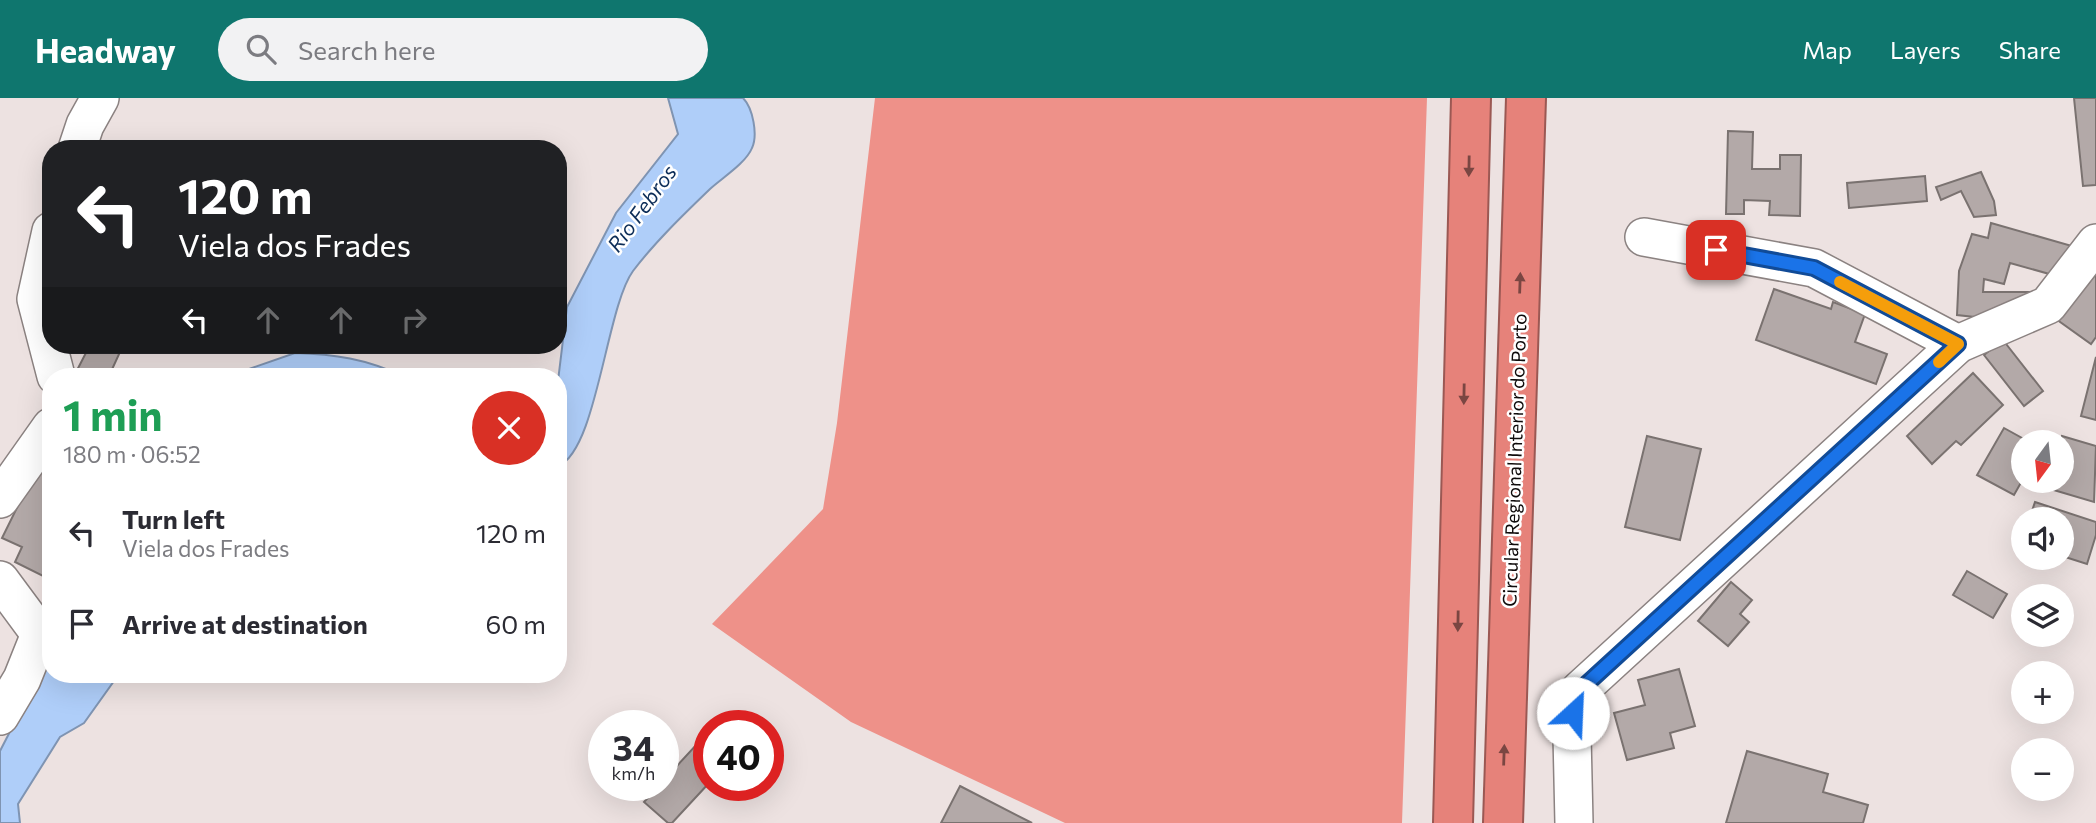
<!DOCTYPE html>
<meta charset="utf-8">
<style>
body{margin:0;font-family:Commissioner,sans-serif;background:#f2f2f3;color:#2b2b33;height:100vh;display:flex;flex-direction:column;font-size:26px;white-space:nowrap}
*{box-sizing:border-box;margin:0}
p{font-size:23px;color:#7c7c81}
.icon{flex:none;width:38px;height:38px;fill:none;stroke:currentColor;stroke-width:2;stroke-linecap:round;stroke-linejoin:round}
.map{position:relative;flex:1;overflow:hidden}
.drawer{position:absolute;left:42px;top:270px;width:525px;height:315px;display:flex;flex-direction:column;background:#fff;border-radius:28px;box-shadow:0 7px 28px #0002}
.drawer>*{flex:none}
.top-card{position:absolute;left:42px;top:42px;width:525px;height:214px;border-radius:28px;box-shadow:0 7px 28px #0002;background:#202124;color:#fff;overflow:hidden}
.needle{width:46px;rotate:195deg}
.tools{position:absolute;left:2011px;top:332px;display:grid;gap:14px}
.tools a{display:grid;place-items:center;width:63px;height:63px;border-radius:50%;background:#fff;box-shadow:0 7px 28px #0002;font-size:35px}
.speed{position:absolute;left:588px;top:612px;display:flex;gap:14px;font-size:35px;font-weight:700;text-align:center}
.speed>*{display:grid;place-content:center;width:91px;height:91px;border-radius:50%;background:#fff;box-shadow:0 7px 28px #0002;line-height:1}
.speed small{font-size:18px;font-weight:400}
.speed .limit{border:10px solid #d22;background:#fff;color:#111}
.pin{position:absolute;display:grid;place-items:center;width:60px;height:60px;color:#fff;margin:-30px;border-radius:14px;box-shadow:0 4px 10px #0006}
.me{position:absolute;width:77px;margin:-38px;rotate:25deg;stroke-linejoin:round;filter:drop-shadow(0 0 5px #0008)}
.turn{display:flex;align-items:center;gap:24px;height:147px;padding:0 21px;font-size:32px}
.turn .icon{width:91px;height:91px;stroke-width:2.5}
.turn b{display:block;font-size:49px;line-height:60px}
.lanes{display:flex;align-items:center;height:66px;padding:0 21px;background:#0003;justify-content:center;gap:35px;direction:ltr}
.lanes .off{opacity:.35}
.round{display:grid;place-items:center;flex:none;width:74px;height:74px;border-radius:37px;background:#f2f2f3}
.summary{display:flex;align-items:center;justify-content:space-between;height:119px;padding:0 21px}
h1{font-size:42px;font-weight:700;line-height:52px;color:#1e9e55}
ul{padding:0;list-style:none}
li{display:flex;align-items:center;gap:21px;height:91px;padding:0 21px}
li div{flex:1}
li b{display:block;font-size:26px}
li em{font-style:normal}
header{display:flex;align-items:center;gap:42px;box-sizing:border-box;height:98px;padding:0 35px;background:#0f766e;color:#fff}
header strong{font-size:33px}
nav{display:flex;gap:38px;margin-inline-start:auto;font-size:24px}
.search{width:490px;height:63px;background:#f2f2f3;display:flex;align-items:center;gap:18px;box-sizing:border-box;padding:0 24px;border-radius:38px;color:#7c7c81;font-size:26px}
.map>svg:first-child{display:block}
.forest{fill:#ee9189}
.water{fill:#afcef9;stroke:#7f94b2;stroke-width:2}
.building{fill:#b3a9a8;stroke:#7a7270;stroke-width:2}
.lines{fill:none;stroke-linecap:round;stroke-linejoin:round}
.minor-casing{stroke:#8b8281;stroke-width:40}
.highway-casing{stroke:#9b5853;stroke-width:42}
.minor{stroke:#fff;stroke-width:37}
.highway{stroke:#e6827a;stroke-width:38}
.oneway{fill:#7a4642}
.route-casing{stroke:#114b97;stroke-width:18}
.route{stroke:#1a73e8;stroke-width:12}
.slow{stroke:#f59e0b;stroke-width:12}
.labels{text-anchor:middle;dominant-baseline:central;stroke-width:5;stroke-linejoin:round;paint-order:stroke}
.street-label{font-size:19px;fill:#0f0b0b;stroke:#fff}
.water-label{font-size:21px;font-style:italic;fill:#0c2d58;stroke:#fff}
</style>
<header>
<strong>Headway</strong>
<div class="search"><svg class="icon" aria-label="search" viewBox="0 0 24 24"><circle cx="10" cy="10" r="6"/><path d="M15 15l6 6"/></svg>Search here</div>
<nav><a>Map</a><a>Layers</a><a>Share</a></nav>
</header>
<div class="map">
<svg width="2096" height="725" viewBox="0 0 2096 725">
<rect width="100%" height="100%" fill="#ede2e1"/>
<!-- forest -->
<polygon class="forest" points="875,0 1427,0 1402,725 1065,725 851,624 712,526 823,411 837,325"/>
<!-- water -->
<g class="water">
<path d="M668,0H743C753,10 758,37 752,50C746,65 722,80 710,91C684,116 655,144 633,173C606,210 597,353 558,368V283L567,209L616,115L678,36Z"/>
<path d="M295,255C334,256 367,261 402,278H229Z"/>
<polygon points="51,554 51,576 119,576 84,625 60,639 18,706 20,725 0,725 0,653"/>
</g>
<!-- building -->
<g class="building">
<polygon points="2074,0 2096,0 2096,87 2083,88"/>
<polygon points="1728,33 1753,34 1752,71 1780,71 1780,57 1801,57 1800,118 1769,117 1770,103 1744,102 1744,116 1726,116"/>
<polygon points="1981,74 1994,103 1996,117 1974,119 1961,93 1941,102 1936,89"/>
<polygon points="1925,78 1927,103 1849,110 1847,85"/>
<polygon points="1991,125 2072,148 2053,177 2010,165 2004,186 1984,181 1983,194 2043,194 2002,222 1957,217 1959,173 1972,136 1988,140"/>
<polygon points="2096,175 2096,239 2091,246 2056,221 2083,183 2088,186"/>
<polygon points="1774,191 1831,211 1833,204 1865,216 1855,244 1887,256 1876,286 1756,242"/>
<polygon points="2003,242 2043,293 2024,308 1984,257"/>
<polygon points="90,247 105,247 120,254 109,278 74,278"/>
<polygon points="2096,259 2096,322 2081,318"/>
<polygon points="1973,275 2003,307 1961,347 1956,343 1932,366 1907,338"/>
<polygon points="2004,330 2031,345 2023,345 2023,381 2014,397 1977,377"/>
<polygon points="1647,338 1701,351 1680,442 1625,429"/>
<polygon points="2062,338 2096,348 2094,404 2047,390 2049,383 2062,383"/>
<polygon points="51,341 51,482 15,464 22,449 2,440"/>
<polygon points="2035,404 2096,424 2096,437 2087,466 2062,458 2062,422 2029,422"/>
<polygon points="1967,473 2007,496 1993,520 1953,497"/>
<polygon points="1731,484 1752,502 1740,516 1749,524 1728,548 1698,523"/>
<polygon points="1679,571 1695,628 1670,635 1674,650 1627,662 1614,615 1645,607 1638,582"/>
<polygon points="723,617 735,628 713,628"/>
<polygon points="709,633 709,685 672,725 668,725 644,704 659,688 663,688 663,683"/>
<polygon points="1747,653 1828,676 1823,694 1868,707 1863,725 1726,725"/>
<polygon points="960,688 1032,725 941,725"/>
</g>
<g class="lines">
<!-- minor casing -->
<g class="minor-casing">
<g id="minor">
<polyline points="77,51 85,27 100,0"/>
<polyline points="51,133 36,201 56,278"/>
<polyline points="1644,139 1814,170 1958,246"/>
<polyline points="0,401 51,329"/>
<polyline points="0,482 40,536 22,581 0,618"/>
<polyline points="1574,725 1572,637 1580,592 1958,246 2048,207 2096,145"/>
</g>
</g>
<!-- highway casing -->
<g class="highway-casing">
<g id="highway">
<polyline points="1453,725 1471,0"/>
<polyline points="1503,725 1526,0"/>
</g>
</g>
<!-- minor -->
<use href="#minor" class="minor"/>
<!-- highway -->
<use href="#highway" class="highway"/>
</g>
<!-- one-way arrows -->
<defs><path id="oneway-solid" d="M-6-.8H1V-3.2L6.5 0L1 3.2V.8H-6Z" transform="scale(1.75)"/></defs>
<g class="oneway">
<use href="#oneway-solid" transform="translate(1469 68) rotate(91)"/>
<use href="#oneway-solid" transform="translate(1520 185) rotate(-88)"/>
<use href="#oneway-solid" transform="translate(1464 296) rotate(91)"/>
<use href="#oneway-solid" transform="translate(1458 523) rotate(91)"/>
<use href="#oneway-solid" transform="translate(1504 657) rotate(-88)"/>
</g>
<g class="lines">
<!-- route casing -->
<g class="route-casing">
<polyline id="route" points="1573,615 1580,592 1958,246 1814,170 1716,152"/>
</g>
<!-- route -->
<use href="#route" class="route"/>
<!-- slow -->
<polyline class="slow" points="1840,184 1958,246 1939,264"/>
</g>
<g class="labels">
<!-- street labels -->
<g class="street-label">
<text transform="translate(1514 362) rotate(-88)">Circular Regional Interior do Porto</text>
</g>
<!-- water labels -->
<g class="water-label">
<text transform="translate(641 110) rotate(-54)">Rio Febros</text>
</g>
</g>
</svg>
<div class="tools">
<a><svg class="needle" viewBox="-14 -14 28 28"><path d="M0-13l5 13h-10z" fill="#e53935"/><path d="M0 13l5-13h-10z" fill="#7c7c81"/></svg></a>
<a><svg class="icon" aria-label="sound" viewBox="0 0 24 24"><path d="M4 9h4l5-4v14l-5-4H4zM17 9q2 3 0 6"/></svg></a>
<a><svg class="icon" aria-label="layers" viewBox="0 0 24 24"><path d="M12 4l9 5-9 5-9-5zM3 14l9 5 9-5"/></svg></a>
<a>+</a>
<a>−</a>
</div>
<div class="speed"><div>34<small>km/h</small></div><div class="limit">40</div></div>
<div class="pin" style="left:1716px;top:152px;background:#d93025"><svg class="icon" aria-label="arrive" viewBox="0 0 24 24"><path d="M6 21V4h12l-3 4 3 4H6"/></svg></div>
<svg class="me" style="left:1573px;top:615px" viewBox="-20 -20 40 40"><circle r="19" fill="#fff"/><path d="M0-13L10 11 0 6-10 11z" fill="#1a73e8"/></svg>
<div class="top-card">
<div class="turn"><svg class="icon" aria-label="left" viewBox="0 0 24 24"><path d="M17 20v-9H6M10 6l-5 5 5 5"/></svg><div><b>120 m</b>Viela dos Frades</div></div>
<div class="lanes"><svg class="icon" aria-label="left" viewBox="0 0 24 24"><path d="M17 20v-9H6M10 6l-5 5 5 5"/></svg><svg class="icon off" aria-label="ahead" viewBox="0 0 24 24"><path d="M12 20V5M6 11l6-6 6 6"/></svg><svg class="icon off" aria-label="ahead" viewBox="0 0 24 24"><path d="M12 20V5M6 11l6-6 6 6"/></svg><svg class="icon off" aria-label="right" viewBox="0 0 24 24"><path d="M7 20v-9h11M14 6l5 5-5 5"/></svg></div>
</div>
<section class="drawer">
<div class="summary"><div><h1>1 min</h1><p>180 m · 06:52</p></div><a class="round" style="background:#d93025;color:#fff"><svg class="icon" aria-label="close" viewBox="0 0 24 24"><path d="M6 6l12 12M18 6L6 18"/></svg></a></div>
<ul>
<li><svg class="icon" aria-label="left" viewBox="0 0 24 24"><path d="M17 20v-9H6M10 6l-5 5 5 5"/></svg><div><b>Turn left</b><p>Viela dos Frades</p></div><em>120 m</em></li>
<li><svg class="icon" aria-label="arrive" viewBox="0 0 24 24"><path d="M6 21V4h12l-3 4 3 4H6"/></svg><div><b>Arrive at destination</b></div><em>60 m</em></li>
</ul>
</section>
</div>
